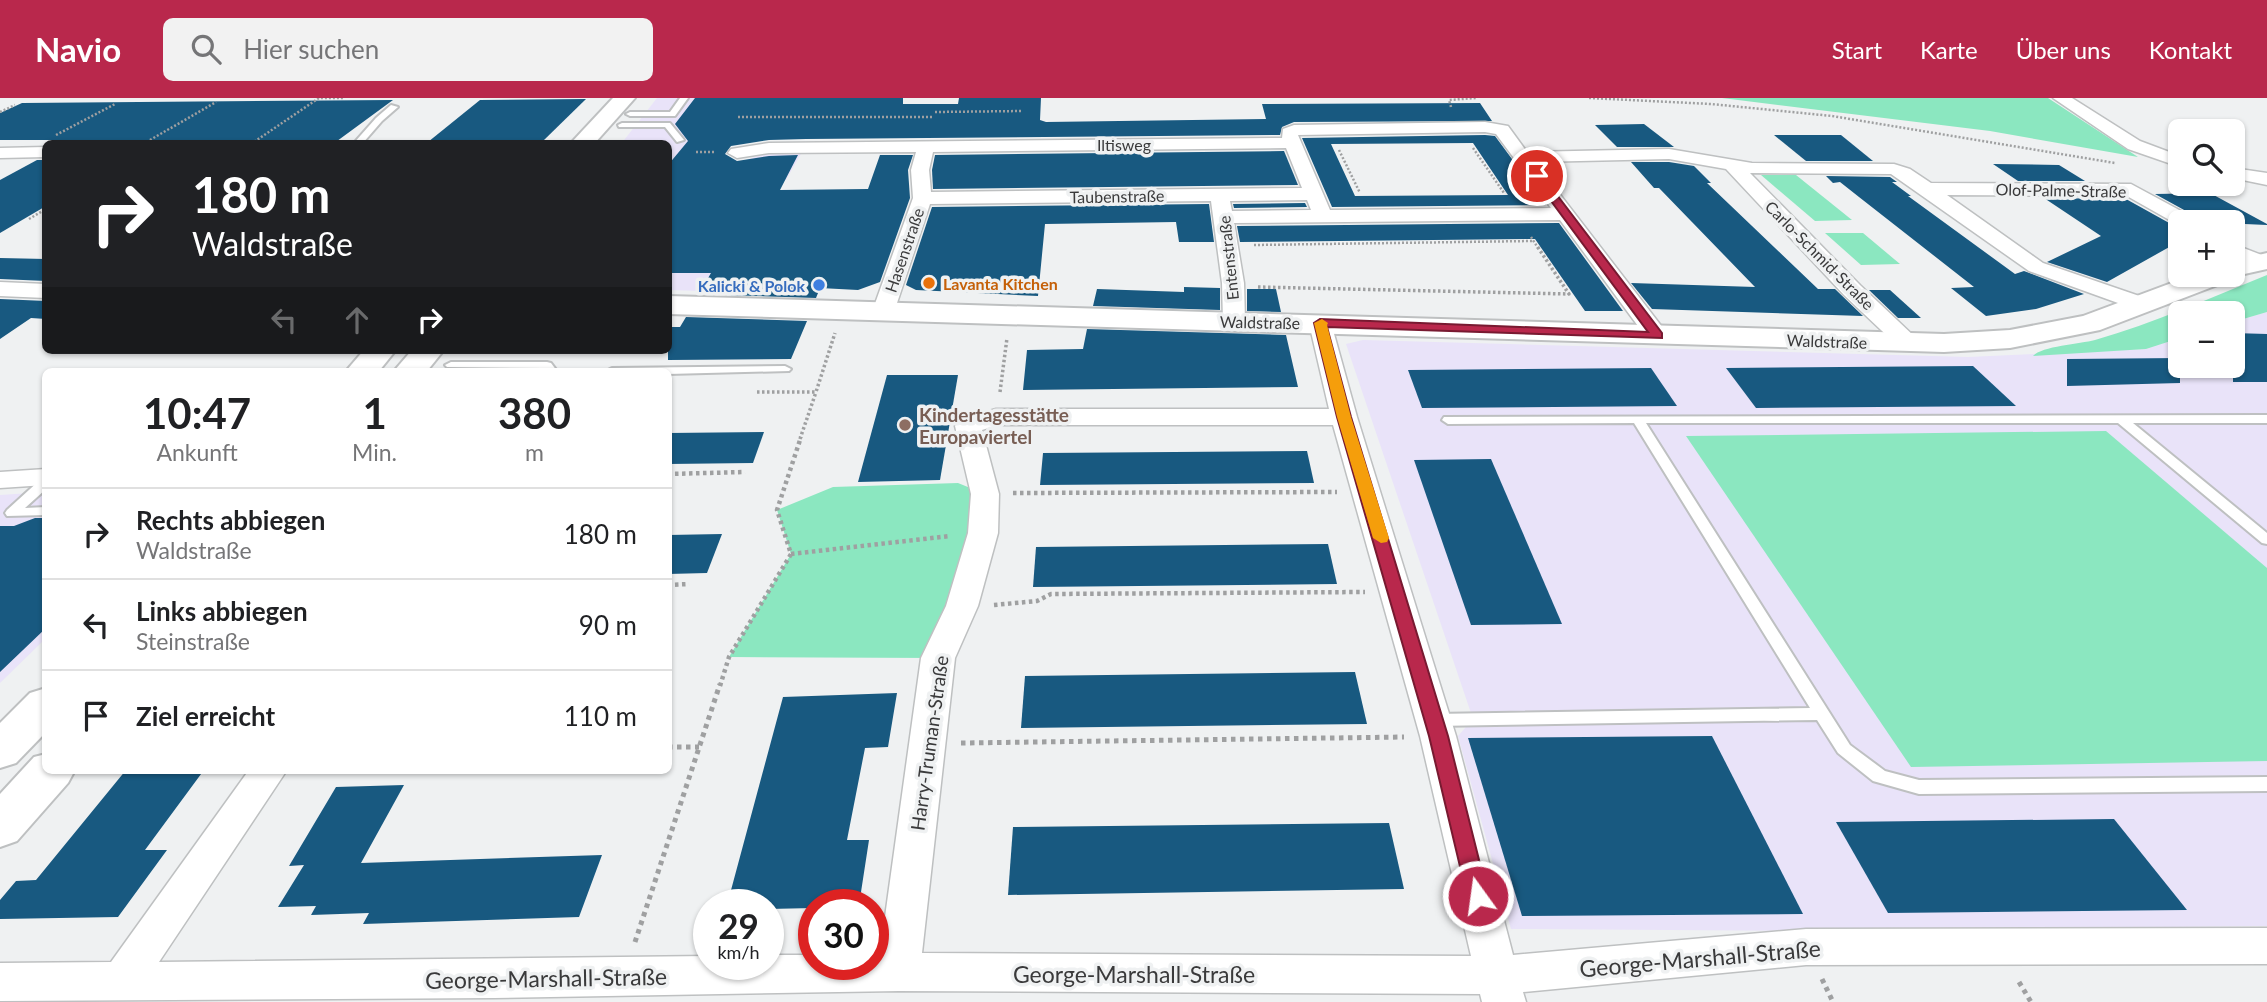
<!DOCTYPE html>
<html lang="de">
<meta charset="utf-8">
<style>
body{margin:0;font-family:Lato,sans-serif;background:#f2f2f2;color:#202124;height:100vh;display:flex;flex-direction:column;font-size:26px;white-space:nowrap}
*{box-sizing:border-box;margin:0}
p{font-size:23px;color:#757577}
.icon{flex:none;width:38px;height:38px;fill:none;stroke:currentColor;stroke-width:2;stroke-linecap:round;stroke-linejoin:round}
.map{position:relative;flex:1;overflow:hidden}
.sheet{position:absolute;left:42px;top:270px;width:630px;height:406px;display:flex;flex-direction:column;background:#fff;border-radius:10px;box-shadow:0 2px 5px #0004}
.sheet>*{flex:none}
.guide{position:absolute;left:42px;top:42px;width:630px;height:214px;border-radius:10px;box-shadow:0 2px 5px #0004;background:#202124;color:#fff;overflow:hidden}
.buttons{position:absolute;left:2168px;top:21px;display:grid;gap:14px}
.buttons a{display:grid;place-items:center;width:77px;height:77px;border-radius:10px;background:#fff;box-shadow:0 2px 5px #0004;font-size:35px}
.speed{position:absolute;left:693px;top:791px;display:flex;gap:14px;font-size:35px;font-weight:700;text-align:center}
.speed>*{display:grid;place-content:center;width:91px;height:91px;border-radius:50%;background:#fff;box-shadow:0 2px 5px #0004;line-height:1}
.speed small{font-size:18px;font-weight:400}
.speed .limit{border:10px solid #d22;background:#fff;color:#111}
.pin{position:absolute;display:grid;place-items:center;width:60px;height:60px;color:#fff;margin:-30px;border:4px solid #fff;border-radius:50%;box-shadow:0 2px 7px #0007}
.me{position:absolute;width:77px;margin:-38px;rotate:346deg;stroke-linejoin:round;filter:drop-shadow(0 0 5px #0008)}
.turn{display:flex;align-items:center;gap:24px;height:147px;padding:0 35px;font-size:32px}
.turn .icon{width:91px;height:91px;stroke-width:2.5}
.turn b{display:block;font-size:49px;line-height:60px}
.lanes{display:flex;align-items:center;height:66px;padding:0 35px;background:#0003;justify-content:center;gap:35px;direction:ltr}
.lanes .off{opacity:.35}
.eta{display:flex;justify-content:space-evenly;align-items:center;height:119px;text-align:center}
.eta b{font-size:42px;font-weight:700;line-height:49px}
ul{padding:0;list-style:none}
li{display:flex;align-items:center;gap:21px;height:91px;padding:0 35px;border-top:2px solid #e0e0e0}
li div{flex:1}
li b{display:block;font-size:26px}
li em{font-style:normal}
header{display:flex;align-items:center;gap:42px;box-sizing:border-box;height:98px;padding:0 35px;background:#b9284c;color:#fff}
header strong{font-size:33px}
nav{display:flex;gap:38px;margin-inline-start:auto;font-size:24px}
.search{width:490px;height:63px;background:#f2f2f2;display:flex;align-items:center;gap:18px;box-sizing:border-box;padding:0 24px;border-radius:10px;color:#757577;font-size:26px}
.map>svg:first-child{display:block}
.commercial{fill:#e9e3f9}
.green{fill:#8be7c0}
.building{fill:#185980;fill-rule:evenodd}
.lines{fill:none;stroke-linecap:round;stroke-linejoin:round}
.lane-casing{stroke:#bec0c1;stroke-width:4}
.street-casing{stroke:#bec0c1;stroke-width:3}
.secondary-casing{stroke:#bec0c1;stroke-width:4}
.primary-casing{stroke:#bec0c1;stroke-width:4}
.path-far3{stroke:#9fa0a1;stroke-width:2.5;stroke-dasharray:2 2;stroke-linecap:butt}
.path-far2{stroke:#9fa0a1;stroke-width:3.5;stroke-dasharray:2.5 2.5;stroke-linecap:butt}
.path-far1{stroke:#9fa0a1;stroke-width:4.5;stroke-dasharray:3.5 3.5;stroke-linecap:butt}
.path{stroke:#9fa0a1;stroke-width:5;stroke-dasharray:4.5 4.5;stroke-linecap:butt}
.lane{fill:#fff;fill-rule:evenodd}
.street{fill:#fff;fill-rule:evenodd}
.secondary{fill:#fff;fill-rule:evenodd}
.primary{fill:#fff;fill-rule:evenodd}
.route{fill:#b9284c;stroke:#781a31;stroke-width:2}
.slow{fill:#f59e0b}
.food-dot{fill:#e8710a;stroke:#eff1f2;stroke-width:2.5}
.shop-dot{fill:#3f7fe0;stroke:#eff1f2;stroke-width:2.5}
.education-dot{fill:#8d6e63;stroke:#eff1f2;stroke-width:2.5}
.labels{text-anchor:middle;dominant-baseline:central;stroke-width:7;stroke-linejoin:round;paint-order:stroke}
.far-street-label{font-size:16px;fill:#3a3a3b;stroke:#eff1f2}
.far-food-label{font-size:16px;font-weight:bold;fill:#c56008;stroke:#eff1f2;text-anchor:start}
.far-shop-label{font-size:16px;font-weight:bold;fill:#366cbe;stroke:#eff1f2;text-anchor:end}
.education-label{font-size:19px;font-weight:bold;fill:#785e54;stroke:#eff1f2;text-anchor:start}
.street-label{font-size:19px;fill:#3a3a3b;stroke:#eff1f2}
.near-street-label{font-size:23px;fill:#3a3a3b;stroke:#eff1f2}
</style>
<header>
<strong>Navio</strong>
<div class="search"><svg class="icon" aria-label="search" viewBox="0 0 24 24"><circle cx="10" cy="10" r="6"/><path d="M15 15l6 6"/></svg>Hier suchen</div>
<nav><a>Start</a><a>Karte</a><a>Über uns</a><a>Kontakt</a></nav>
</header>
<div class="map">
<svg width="2267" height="904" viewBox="0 0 2267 904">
<rect width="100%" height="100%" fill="#eff1f2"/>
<!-- commercial -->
<g class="commercial">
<polygon points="657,0 763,0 709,46 738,65 768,54 802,54 786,82 764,83 701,193 669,192 668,46 621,46"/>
<polygon points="2267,214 2267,828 1801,833 1511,831 1458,638 1473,621 1346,246 1363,242 1968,259 2146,251 2180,240 2180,268 2233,268 2233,224"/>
<polygon points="45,394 45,541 0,585 0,397"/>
</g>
<!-- green -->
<g class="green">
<polygon points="1722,0 2048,0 2138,59 1990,33"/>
<polygon points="1761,77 1796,77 1852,122 1815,123"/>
<polygon points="1825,135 1863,135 1900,166 1861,167"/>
<path d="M2267,177V214L2233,224V215H2180V240L2146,251L2033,258C2042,248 2080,246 2095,242C2154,225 2210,200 2267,177Z"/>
<polygon points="2106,333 2267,470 2267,663 1911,669 1686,338"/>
<polygon points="958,385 985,396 938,560 729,559 791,456 777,412 833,389"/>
</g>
<!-- building -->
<g class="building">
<polygon points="695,0 903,0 903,6 958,6 959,0 1041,0 1040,22 1046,24 1266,21 1262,6 1480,5 1492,23 1294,24 1282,29 1280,37 806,41 769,42 731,48 725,56 737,63 769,58 798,57 780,92 868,91 880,57 913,57 908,72 910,100 880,184 858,192 820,190 816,200 699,196 711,175 668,175 668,67 688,43 675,26"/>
<polygon points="586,1 543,43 428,44 480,2"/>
<polygon points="393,2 333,46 68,46 75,42 0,42 0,15 22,5"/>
<polygon points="1644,26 1674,49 1617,49 1595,27"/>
<path d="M1485,37L1495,38L1546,107L1332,109L1302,40ZM1473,45L1508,97L1355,98L1331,46Z"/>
<polygon points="1774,37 1841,37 1873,63 1806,63"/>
<polygon points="1284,53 1298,87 933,91 932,72 935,57"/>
<polygon points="37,62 46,62 46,108 0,135 0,82"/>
<polygon points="1631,64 1669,64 1694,68 1711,85 1707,85 1818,191 1835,191 1863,218 1652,211 1631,185 1755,189 1659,90 1654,90"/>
<polygon points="1993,66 2059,67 2085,83 2018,83"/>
<polygon points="1826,78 1890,79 1897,84 1892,84 1911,98 1908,98 2015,176 2024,173 2084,196 2036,211 1986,218 1951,190 1974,189 1859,99 1840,84 1833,85"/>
<polygon points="2210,95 2267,126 2267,127 2200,124 2195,118 2155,96"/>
<polygon points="2044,100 2126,101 2180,131 2180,143 2107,184 2047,164 2101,138"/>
<polygon points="1305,105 1307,109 1234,110 1233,106"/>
<polygon points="1209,106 1214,144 1179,144 1176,124 1045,126 1038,198 916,192 906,187 932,109"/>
<polygon points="1559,125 1623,213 1585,213 1535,141 1240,144 1237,128"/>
<polygon points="0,160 46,161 46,183 0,181"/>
<polygon points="1184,189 1220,190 1220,212 1093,208 1097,191 1184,194"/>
<polygon points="1247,191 1276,191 1281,214 1247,213"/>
<polygon points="1869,192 1890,192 1921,220 1898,220"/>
<polygon points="0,201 46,203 46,221 31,220 0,241"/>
<polygon points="686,219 807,223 791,261 668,262 668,229 680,229"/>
<polygon points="1087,231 1286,237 1298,289 1023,292 1027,252 1083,251"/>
<polygon points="2233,235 2267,236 2267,284 2233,284"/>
<polygon points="2180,260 2180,285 2067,288 2067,261"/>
<polygon points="1973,268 2016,308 1756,310 1726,270"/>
<polygon points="1651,270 1677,308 1422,310 1408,272"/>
<polygon points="887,277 958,277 940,382 858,384"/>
<polygon points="764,334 753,365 668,366 668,335"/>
<polygon points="1307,353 1314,385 1040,387 1043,355"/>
<polygon points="1491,361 1562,526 1471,527 1414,362"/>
<polygon points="35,420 46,420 46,530 0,574 0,428 14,428"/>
<polygon points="722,436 707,475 668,476 668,437"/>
<polygon points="1328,446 1337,486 1033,489 1036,449"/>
<polygon points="1355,574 1367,626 1021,630 1025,578"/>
<polygon points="897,595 888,649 865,650 847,742 869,742 859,807 814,807 814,810 768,811 768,807 727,807 783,599"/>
<polygon points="1712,638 1803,816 1522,818 1468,640"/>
<polygon points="126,672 204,672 145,752 167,752 118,819 0,821 0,802 16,783 36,782"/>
<polygon points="404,687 361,765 602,757 579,819 363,826 369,815 311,817 316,808 278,809 304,767 289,768 336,689"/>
<polygon points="2114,721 2187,812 1888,815 1836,724"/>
<polygon points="1389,725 1404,791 1008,797 1013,729"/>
</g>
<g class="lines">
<!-- lane casing -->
<g class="lane-casing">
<g id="lane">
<polygon points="680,0 688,0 675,18 630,18 626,16 630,14 670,14"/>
<polygon points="391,7 398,9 382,23 362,46 353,46 376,20"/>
<polygon points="622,25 670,25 684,42 677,44 665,29 619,29 618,27"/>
<polygon points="451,264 547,264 551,265 557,273 545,273 544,270 447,269 445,267"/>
<polygon points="785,268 791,271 789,273 668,276 668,273 606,273 612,270"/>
<polygon points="2267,317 2267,325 2133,325 2267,435 2267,446 2262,445 2118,325 1646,325 1850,647 1885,673 1919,682 2267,679 2267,693 1919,696 1873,683 1838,655 1817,622 1434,628 1428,626 1426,622 1428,618 1434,616 1810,610 1634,325 1448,326 1442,322 1444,319"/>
<polygon points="46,380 46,391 25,410 46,409 46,417 7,418 5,415 7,412 41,381"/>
</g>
</g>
<!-- street casing -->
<g class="street-casing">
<g id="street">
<polygon points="2053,0 2072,0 2140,43 2180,58 2180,69 2128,51"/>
<path d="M1485,24L1508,28L1527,54L1669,51L1752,65L1894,66L1910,71L1931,85L2131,86L2194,120L2197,124H2180V128L2127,98L1947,97L2043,165L2151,202L2154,207L2151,212L2143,214L2029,173L1891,76L1750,75L1860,187L1916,240L1920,245L1916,250H1900L1844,197L1726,71L1669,61L1535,64L1669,238L1665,243H1649L1560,122L1234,125L1244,185L1245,223L1242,228H1226L1223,223L1222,185L1211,103L930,106L894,214L891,219H875L872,214L913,100L911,72L916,54L769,55L737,60L728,55L731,51L769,45L1282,40L1283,31L1294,27ZM1485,34L1496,36L1551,110L1330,112L1298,37ZM1286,50L1302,90L931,94L929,72L933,54ZM1307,102L1311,112L1232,113L1230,103Z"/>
<polygon points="46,49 46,59 0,60 0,50"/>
<polygon points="2233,70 2267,75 2267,87 2233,80"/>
<polygon points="2233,146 2267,159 2267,169 2253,168 2233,160"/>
<polygon points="0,184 46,186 46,200 0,198"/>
<path d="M1320,218L1328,220L1331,225L1357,319L1456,638L1513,857L1806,831L2267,830V866L1806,867L1523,894L1526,904H1482L1480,896L899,893L494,900L0,903V865L111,864L249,672H287L159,864L709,858V866H768V857H814V866H873V856L880,855L921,560L946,508L968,435L971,396L955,328L959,322L996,311H1329L1309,225L1312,220ZM998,327H1333L1420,638L1471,858L922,855L955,560L978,508L998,435L999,396L982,332Z"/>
<polygon points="46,371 46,387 0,390 0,374"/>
</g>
</g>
<!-- secondary casing -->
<g class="secondary-casing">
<polygon id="secondary" points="2267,155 2267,171 2231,179 2228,183 2100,232 2010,250 1944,254 668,216 668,198 1944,236 2010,232 2083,218 2193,177 2233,177 2233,163"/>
</g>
<!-- primary casing -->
<g class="primary-casing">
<g id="primary">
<polygon points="613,0 635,0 594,46 570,46"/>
<polygon points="364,252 396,252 379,273 346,273"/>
<polygon points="412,252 444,252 427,273 394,273"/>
<polygon points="46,590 46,634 16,665 0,670 0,625 30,595"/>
<polygon points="46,656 46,672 75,672 68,685 17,743 0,749 0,696 34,659"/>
</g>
</g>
<!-- path-far3 -->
<g class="path-far3">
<polyline points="1589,0 1711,6 1832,18 2115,65"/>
<polyline points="1451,9 1449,2 1476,0"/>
<polyline points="0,14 15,7"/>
<polyline points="935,14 1023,13"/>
<polyline points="738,19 934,19"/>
<polyline points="56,37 115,6"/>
<polyline points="143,46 216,4"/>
<polyline points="251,46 319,0 343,0"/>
<polyline points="1473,50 1504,95"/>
<polyline points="1339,52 1360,95"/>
<polyline points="696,54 715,54"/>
<polyline points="29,121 46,111"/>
<polyline points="1531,139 1538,150"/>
<polyline points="1254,147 1532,143"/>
</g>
<!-- path-far2 -->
<g class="path-far2">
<polyline points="1258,189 1569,196 1537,148"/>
<polyline points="757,294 816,294 835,235"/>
<polyline points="1000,294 1007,240"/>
<polyline points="800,341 816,294"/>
</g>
<!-- path-far1 -->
<g class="path-far1">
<polyline points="668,376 745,374"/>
<polyline points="1013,395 1337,394"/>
<polyline points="791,456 950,438"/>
<polyline points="668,487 689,486"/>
<polyline points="994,507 1037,503 1051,496 1365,494"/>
<polyline points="720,588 729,559 791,456 777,412 801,339"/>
</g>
<!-- path -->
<g class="path">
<polyline points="961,645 1404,639"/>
<polyline points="668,649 699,649"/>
<polyline points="635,844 720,586"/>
<polyline points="1822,881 1833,904"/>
<polyline points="2019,884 2031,904"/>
</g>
<!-- lane -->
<use href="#lane" class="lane"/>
<!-- street -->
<use href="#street" class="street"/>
<!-- secondary -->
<use href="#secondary" class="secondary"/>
<!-- primary -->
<use href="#primary" class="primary"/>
</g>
<!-- route -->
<polygon class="route" points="1534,76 1541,76 1662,235 1662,240 1327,229 1351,319 1448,638 1488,798 1485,804 1478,807 1470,804 1467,798 1429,638 1337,319 1314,225 1320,221 1648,234 1534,80"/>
<!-- slow -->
<polygon class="slow" points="1322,221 1328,225 1327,227 1351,319 1389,440 1387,444 1381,445 1373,440 1337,319 1314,225"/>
<!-- markers -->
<circle class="food-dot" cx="929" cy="185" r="7"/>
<circle class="shop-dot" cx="819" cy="187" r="7"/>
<circle class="education-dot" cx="905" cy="327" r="7"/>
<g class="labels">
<!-- far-street labels -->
<g class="far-street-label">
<text x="1124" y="46">Iltisweg</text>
<text transform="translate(2061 92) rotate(1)">Olof-Palme-Straße</text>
<text transform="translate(1117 98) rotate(-1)">Taubenstraße</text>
<text transform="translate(904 152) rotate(-71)">Hasenstraße</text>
<text transform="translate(1820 157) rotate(45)">Carlo-Schmid-Straße</text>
<text transform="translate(1228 160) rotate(-96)">Entenstraße</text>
<text transform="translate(1260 224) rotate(1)">Waldstraße</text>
<text transform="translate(1827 243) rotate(2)">Waldstraße</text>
</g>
<!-- far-food labels -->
<g class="far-food-label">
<text x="943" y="185">Lavanta Kitchen</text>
</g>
<!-- far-shop labels -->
<g class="far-shop-label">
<text x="805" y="187">Kalicki &amp; Polok</text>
</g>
<!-- education labels -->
<g class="education-label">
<text x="919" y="316">Kindertagesstätte<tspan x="919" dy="22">Europaviertel</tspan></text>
</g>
<!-- street labels -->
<g class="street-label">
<text transform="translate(929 645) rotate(-82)">Harry-Truman-Straße</text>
</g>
<!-- near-street labels -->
<g class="near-street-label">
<text transform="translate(1700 860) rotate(-5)">George-Marshall-Straße</text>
<text x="1134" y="876">George-Marshall-Straße</text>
<text transform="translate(546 880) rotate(-1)">George-Marshall-Straße</text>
</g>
</g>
</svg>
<div class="buttons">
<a><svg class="icon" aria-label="search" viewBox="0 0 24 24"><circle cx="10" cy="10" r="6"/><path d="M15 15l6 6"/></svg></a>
<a>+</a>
<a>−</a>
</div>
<div class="speed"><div>29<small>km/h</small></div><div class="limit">30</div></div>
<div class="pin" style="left:1537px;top:78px;background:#d93025"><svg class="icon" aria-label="arrive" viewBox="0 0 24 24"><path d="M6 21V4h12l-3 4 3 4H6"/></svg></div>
<svg class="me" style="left:1478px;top:798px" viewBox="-20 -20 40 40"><circle r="17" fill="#b9284c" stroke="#fff" stroke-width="3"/><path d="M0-11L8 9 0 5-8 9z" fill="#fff"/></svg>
<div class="guide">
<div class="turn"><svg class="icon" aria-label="right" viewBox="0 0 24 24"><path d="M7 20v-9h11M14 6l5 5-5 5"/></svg><div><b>180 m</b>Waldstraße</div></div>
<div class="lanes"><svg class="icon off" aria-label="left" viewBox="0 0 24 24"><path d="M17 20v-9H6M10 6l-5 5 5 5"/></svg><svg class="icon off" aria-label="ahead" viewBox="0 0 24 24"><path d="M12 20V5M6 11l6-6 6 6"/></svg><svg class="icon" aria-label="right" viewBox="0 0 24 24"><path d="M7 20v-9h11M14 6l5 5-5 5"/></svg></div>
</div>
<section class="sheet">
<div class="eta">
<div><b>10:47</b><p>Ankunft</p></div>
<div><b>1</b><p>Min.</p></div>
<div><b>380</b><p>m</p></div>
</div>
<ul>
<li><svg class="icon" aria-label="right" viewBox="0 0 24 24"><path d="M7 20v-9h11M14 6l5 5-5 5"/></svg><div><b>Rechts abbiegen</b><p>Waldstraße</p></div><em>180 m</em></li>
<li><svg class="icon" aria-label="left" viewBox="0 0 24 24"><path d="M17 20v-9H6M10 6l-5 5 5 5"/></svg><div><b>Links abbiegen</b><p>Steinstraße</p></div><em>90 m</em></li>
<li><svg class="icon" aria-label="arrive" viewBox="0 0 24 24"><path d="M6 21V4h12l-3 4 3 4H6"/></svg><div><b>Ziel erreicht</b></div><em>110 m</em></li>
</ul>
</section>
</div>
